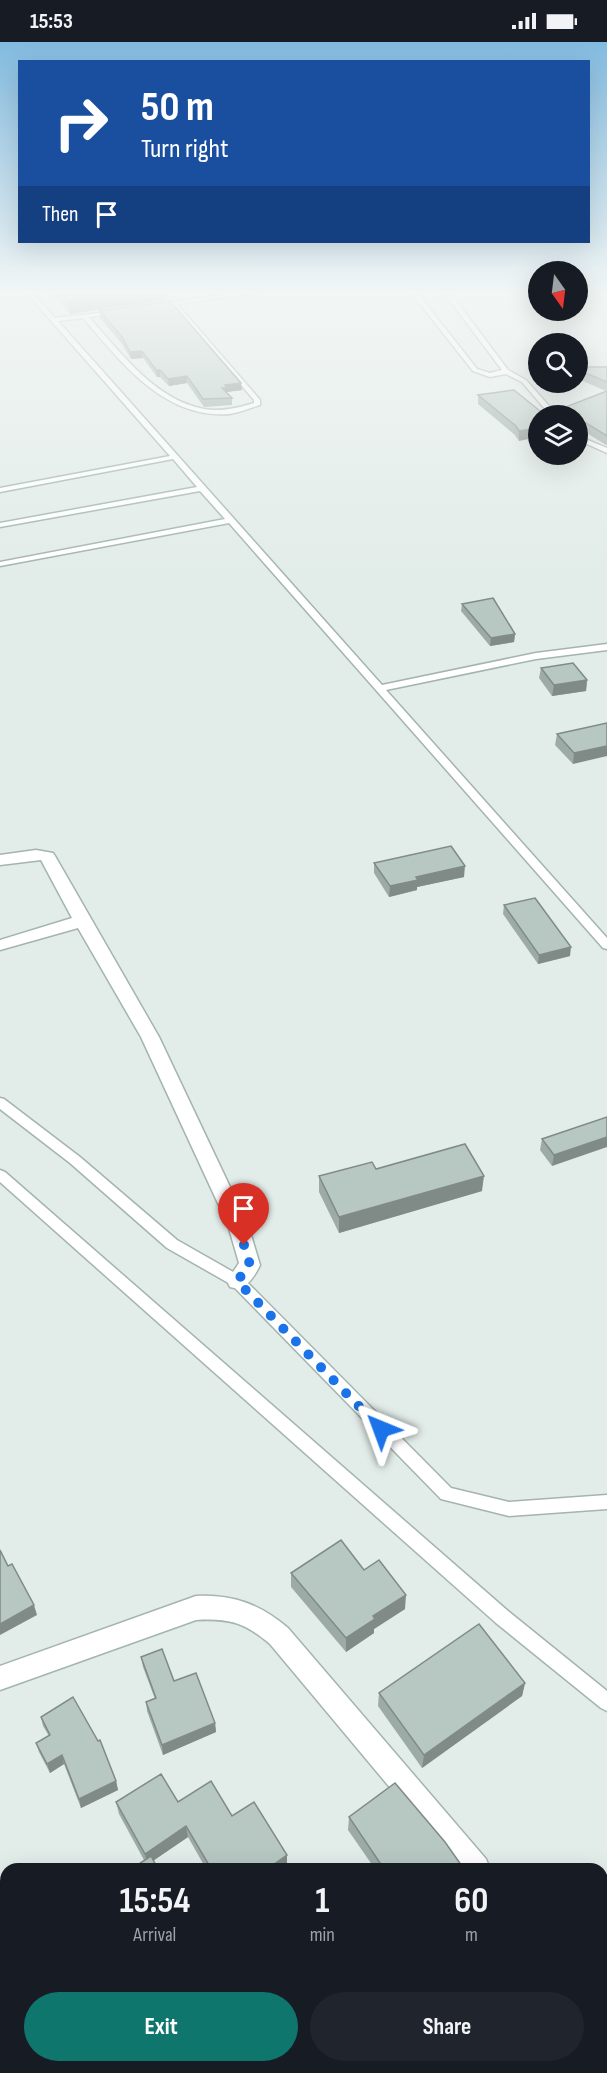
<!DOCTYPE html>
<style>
body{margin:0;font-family:"Sofia Sans Condensed",sans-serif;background:#20242c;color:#f1f3f6;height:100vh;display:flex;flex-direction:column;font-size:22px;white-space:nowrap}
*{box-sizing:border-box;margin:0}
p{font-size:20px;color:#9ea1a6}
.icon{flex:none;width:33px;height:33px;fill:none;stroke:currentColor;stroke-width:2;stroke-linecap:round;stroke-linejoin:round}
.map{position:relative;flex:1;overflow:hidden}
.details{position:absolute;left:0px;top:1821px;width:608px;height:210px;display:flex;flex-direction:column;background:#171b24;border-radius:18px 18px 0 0;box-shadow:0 6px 24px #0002}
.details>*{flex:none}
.banner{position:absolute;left:18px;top:18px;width:572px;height:183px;border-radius:0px;box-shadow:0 6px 24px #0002;background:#1a4fa0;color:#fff;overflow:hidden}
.needle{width:39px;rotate:166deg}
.fabs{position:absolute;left:528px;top:219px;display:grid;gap:12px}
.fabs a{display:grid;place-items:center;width:60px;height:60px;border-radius:50%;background:#171b24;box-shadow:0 6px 24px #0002;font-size:30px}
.pin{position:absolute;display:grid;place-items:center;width:51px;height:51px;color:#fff;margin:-62px -26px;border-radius:50% 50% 50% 0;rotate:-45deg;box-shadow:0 0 6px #0007}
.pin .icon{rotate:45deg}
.me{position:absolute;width:66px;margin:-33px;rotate:316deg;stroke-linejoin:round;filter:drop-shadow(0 0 4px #0008)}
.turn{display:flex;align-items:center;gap:21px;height:126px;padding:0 24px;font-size:27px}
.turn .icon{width:78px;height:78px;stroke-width:2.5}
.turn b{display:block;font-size:42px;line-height:51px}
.then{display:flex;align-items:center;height:57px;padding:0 24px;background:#0003;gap:12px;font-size:22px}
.eta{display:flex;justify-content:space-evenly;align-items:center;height:102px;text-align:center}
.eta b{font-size:36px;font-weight:700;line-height:42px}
.cta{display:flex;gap:12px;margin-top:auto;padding:12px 24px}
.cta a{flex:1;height:69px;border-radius:36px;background:#0f766e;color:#fff;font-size:24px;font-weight:700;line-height:69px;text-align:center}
.cta a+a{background:#20242c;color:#f1f3f6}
.status{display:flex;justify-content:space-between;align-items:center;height:42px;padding:0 30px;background:#171b24;direction:ltr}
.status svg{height:16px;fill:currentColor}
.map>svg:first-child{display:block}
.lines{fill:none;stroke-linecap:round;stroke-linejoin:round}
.lane-casing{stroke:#a4b4af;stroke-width:3}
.street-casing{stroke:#a4b4af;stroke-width:3}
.lane{fill:#fff;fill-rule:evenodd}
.street{fill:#fff;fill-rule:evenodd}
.wall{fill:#9daba6}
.shaded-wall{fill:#808b87}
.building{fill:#b7c7c1;stroke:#808b87;stroke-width:1.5}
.route{stroke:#1a73e8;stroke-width:10;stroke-dasharray:0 18}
</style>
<div class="status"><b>15:53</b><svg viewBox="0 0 49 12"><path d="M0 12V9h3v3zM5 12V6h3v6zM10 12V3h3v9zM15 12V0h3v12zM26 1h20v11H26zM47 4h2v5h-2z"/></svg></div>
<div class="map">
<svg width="607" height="2031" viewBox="0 0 607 2031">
<rect width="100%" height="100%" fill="#e2ece8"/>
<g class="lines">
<!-- lane casing -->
<g class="lane-casing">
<g id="lane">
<path d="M24,248H30L55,276L116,269L114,272L89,275C120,310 155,358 204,367C221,370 238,366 254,361V358L172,263L164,262L253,248H267L264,250L177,262L260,358V363C250,366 239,371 229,372C164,377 121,320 83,276L58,279L382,643L536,611L607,602V608L536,617L386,648L607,896V907L603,906L229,481L0,524V520L225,477L200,449L0,485V481L197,445L173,417L0,450V446L170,414Z"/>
<polygon points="409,248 415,248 477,327 490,331 502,328 442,248 448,248 508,328 526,338 558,374 551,374 522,340 506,332 490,335 473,329"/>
<polygon points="578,394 607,406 607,411 578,398"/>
<polygon points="0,1056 4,1057 80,1115 177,1198 242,1235 451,1446 509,1460 607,1453 607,1467 509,1474 441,1457 232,1243 167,1206 70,1121 0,1067"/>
<polygon points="0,1128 5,1130 508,1569 607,1649 607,1669 601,1666 496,1581 0,1140"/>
</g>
</g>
<!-- street casing -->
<g class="street-casing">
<g id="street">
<path d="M36,808L53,811L55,814L159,995L248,1183L260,1223C254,1236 245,1250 230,1245L227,1239L239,1221L228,1183L141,995L78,886L0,908V898L72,876L41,818L0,823V813Z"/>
<path d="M196,1554C232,1552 260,1562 288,1586L486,1817L490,1827H458L270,1602C245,1581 230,1576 196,1578L0,1648V1624Z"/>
</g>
</g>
<!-- lane -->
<use href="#lane" class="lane"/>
<!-- street -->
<use href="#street" class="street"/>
</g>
<!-- wall -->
<g class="wall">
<polygon points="49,248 163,248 164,258 70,272"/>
<polygon points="100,269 242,348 227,350 227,351 232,356 232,363 204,365 187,341 169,344 160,335 157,335 143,316 131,317 122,302 100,276"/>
<polygon points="578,325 607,325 607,403 606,403 582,388 578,389 578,374 519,399 515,393 478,362 478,353 545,373 606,349 578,337"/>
<polygon points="462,562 515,592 514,600 490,604 461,569"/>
<polygon points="541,626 587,638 586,649 552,654 539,636"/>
<polygon points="607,681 573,722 555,703 557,692"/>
<polygon points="374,821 464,835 417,845 417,848 389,855 374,831"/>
<polygon points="504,863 570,914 538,922 503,872"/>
<polygon points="607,1075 552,1124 540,1108 542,1097"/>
<polygon points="376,1127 482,1149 339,1191 319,1150 319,1134"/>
<polygon points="364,1528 405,1567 374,1587 374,1591 346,1610 291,1545 291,1531"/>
<polygon points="141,1615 174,1639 215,1681 216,1690 163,1713 147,1669 146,1660 155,1657 143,1625"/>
<polygon points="525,1641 522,1654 422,1726 378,1664 379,1651"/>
<polygon points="41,1675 116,1739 118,1748 81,1766 64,1722 50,1731 39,1710 36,1701 49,1694 43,1684"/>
<polygon points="116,1760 178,1760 232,1774 287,1824 283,1827 203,1827 205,1825 188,1795 154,1818 144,1818 119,1772"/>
<polygon points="349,1775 464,1827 375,1827 348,1788"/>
</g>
<!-- shaded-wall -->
<g class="shaded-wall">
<polygon points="150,248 163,248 164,258 70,272 69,259"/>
<polygon points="142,309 143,316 131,317 130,310"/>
<polygon points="156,328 160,328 160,335 157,335"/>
<polygon points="187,334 187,341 169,344 168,337"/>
<polygon points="241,341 242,348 227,350 227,353 222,346 225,343"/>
<polygon points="583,379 582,388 578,389 578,380"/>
<polygon points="538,386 538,395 519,399 519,389"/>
<polygon points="515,592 514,600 490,604 491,596"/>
<polygon points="587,638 586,649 552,654 554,643"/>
<polygon points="607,704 607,714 573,722 574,711"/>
<polygon points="465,824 464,835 417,845 417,848 389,855 390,844 416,835"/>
<polygon points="571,905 570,914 538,922 539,913"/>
<polygon points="607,1095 607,1105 552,1124 554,1113"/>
<polygon points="484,1134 482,1149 339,1191 339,1175"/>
<polygon points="406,1553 405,1567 374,1587 374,1591 346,1610 346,1596 373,1574"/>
<polygon points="34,1563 37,1573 0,1593 0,1582"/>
<polygon points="525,1641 522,1654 422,1726 424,1713"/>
<polygon points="215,1681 216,1690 163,1713 162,1703"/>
<polygon points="62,1713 64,1722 50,1731 47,1722"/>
<polygon points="116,1739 118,1748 81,1766 79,1757"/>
<polygon points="186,1784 188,1795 147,1823 145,1812"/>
<polygon points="287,1813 287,1824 283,1827 267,1827"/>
<polygon points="6,1983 6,1996 0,2000 0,1988"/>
</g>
<!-- building -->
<g class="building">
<polygon points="59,248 150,248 69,259"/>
<polygon points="170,259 241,341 225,343 227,346 222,346 232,356 203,357 187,334 168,337 160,328 156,328 142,309 130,310 122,295 100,269"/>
<polygon points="578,325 607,325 607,340 578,328"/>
<polygon points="514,348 545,373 607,349 607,394 583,379 578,380 578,374 538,374 538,386 519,389 516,384 478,353"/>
<polygon points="493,556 515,592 491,596 462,562"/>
<polygon points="573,621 587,638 554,643 541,626"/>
<polygon points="607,681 607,704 574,711 557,692"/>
<polygon points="451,804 465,824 416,835 418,838 390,844 374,821"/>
<polygon points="535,856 571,905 539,913 504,863"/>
<polygon points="607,1075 607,1095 554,1113 542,1097"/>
<polygon points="465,1102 484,1134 339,1175 319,1134 372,1120 376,1127"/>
<polygon points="341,1498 364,1528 379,1518 406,1553 373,1574 375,1577 346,1596 291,1531"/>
<polygon points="0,1508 8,1524 12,1522 34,1563 0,1582"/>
<polygon points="479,1582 525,1641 424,1713 379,1651"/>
<polygon points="162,1607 174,1639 196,1631 215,1681 162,1703 146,1660 156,1656 141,1615"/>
<polygon points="73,1655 98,1699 100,1698 116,1739 79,1757 62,1713 47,1722 36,1701 50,1693 41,1675"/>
<polygon points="161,1732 178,1760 211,1739 232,1774 254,1760 287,1813 267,1827 203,1827 209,1823 186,1784 145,1812 116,1760"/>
<polygon points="395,1741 445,1800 464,1827 384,1827 349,1775"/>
<polygon points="151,1814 158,1827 131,1827"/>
<polygon points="6,1844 6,1983 0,1988 0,1848"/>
<polygon points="29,2025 84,2025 87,2031 20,2031"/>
<polygon points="607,2027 607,2031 598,2031"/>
</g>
<!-- sky -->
<linearGradient id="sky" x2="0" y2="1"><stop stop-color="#82bbe0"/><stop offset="0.47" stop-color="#f2f6f5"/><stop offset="1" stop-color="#f2f6f5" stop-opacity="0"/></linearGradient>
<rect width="607" height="532" fill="url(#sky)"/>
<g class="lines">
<!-- route -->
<polyline class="route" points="244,1203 250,1223 237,1239 381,1387"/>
</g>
</svg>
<div class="fabs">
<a><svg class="needle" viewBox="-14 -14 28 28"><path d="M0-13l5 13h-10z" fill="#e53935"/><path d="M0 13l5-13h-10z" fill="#9ea1a6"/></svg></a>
<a><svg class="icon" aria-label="search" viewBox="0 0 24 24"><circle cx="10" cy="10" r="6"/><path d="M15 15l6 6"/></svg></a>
<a><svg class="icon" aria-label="layers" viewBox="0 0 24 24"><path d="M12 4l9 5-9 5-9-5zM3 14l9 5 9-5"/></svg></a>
</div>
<div class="pin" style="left:244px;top:1203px;background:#d93025"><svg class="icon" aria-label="arrive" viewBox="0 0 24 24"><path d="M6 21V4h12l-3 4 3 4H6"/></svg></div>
<svg class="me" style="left:381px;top:1387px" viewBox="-20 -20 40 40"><path d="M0-17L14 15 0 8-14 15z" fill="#1a73e8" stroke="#fff" stroke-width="4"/></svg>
<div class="banner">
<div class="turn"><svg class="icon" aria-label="right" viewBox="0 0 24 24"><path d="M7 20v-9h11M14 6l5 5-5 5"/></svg><div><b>50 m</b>Turn right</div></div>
<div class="then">Then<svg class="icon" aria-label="arrive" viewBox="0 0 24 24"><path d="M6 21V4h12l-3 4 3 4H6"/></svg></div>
</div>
<section class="details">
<div class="eta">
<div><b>15:54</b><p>Arrival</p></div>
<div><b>1</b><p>min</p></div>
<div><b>60</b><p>m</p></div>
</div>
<div class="cta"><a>Exit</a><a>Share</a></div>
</section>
</div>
